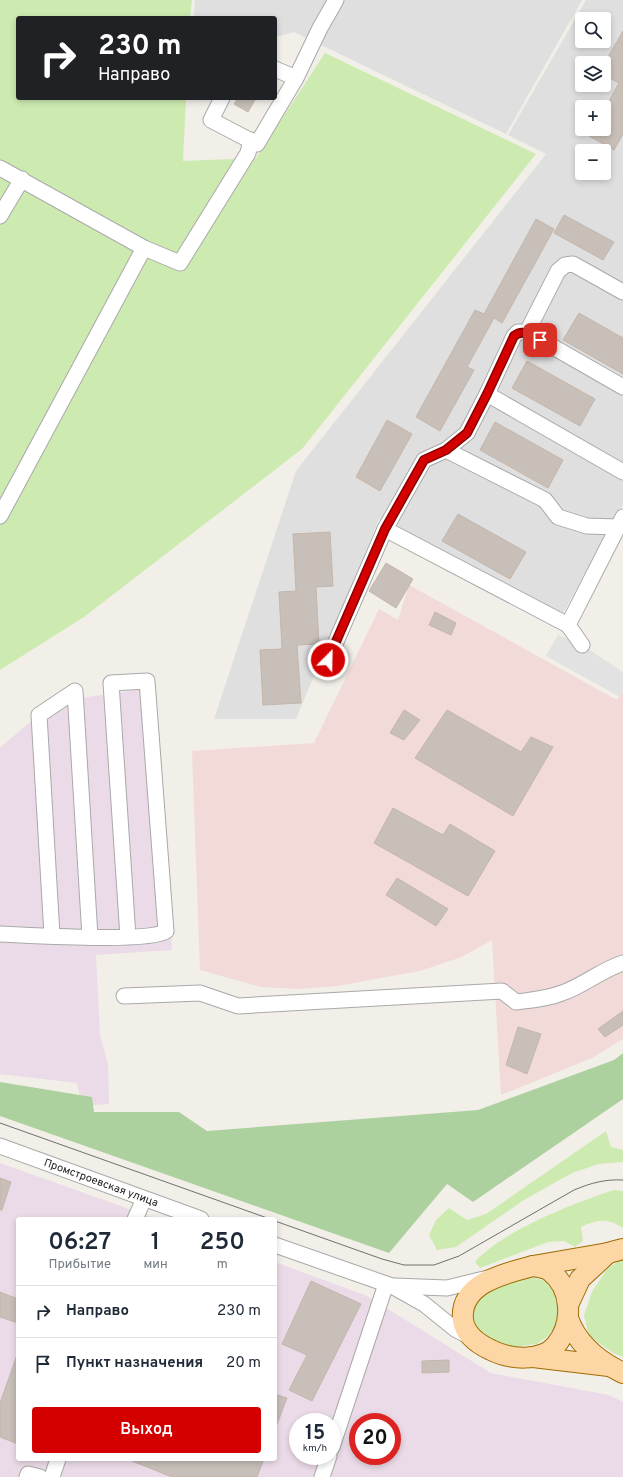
<!DOCTYPE html>
<html lang="ru">
<meta charset="utf-8">
<style>
body{margin:0;font-family:Overpass,sans-serif;background:#f6f6f7;color:#1f2937;height:100vh;display:flex;flex-direction:column;font-size:15px;white-space:nowrap}
*{box-sizing:border-box;margin:0}
p{font-size:13px;color:#747a83}
.icon{flex:none;width:22px;height:22px;fill:none;stroke:currentColor;stroke-width:2;stroke-linecap:round;stroke-linejoin:round}
.map{position:relative;flex:1;overflow:hidden}
.drawer{position:absolute;left:16px;top:1217px;width:261px;height:244px;display:flex;flex-direction:column;background:#fff;border-radius:4px;box-shadow:0 2px 6px #0003}
.drawer>*{flex:none}
.guide{position:absolute;left:16px;top:16px;width:261px;height:84px;border-radius:4px;box-shadow:0 2px 6px #0003;background:#202124;color:#fff;overflow:hidden}
.fabs{position:absolute;left:575px;top:12px;display:grid;gap:8px}
.fabs a{display:grid;place-items:center;width:36px;height:36px;border-radius:4px;background:#fff;box-shadow:0 2px 6px #0003;font-size:20px}
.speed{position:absolute;left:289px;top:1413px;display:flex;gap:8px;font-size:20px;font-weight:700;text-align:center}
.speed>*{display:grid;place-content:center;width:52px;height:52px;border-radius:50%;background:#fff;box-shadow:0 2px 6px #0003;line-height:1}
.speed small{font-size:10px;font-weight:400}
.speed .limit{border:6px solid #d22;background:#fff;color:#111}
.pin{position:absolute;display:grid;place-items:center;width:34px;height:34px;color:#fff;margin:-17px;border-radius:8px;box-shadow:0 2px 6px #0006}
.me{position:absolute;width:44px;margin:-22px;rotate:23deg;stroke-linejoin:round;filter:drop-shadow(0 0 3px #0008)}
.turn{display:flex;align-items:center;gap:14px;height:84px;padding:0 16px;font-size:18px}
.turn .icon{width:52px;height:52px;stroke-width:2.5}
.turn b{display:block;font-size:28px;line-height:34px}
.eta{display:flex;justify-content:space-evenly;align-items:center;height:68px;text-align:center}
.eta b{font-size:24px;font-weight:600;line-height:28px}
.primary-button{display:flex;gap:8px;margin-top:auto;padding:8px 16px}
.primary-button a{flex:1;height:46px;border-radius:4px;background:#d40000;color:#fff;font-size:16px;font-weight:600;line-height:46px;text-align:center}
ul{padding:0;list-style:none}
li{display:flex;align-items:center;gap:12px;height:52px;padding:0 16px;border-top:1px solid #e0e1e3}
li div{flex:1}
li b{display:block;font-size:15px}
li em{font-style:normal}
.map>svg:first-child{display:block}
.residential{fill:#e0dfdf;fill-rule:evenodd}
.commercial{fill:#f2dad9}
.industrial{fill:#ebdbe8;fill-rule:evenodd}
.grass{fill:#cdebb0}
.forest{fill:#add19e}
.parking{fill:#e2e2e2}
.building{fill:#c7bfb8;stroke:#c4b6ab}
.lines{fill:none;stroke-linecap:round;stroke-linejoin:round}
.minor-casing{stroke:#a9a9a9;stroke-width:17}
.major-casing{stroke:#a06b00;stroke-width:22}
.minor{stroke:#fff;stroke-width:15}
.major{stroke:#fcd6a4;stroke-width:20}
.tram{stroke:#707070;stroke-width:1}
.route-casing{stroke:#8a0000;stroke-width:10}
.route{stroke:#d40000;stroke-width:7}
.labels{text-anchor:middle;dominant-baseline:central;stroke-width:3.5;stroke-linejoin:round;paint-order:stroke}
.street-label{font-size:11px;fill:#222;stroke:#fff}
</style>
<div class="map">
<svg width="623" height="1477" viewBox="0 0 623 1477">
<rect width="100%" height="100%" fill="#f2efe9"/>
<!-- residential -->
<g class="residential">
<polygon points="195,0 582,0 506,134 294,32 275,37 275,18 194,18"/>
<path d="M586,0H623V504L561,617L379,519L296,719H214L296,471L546,154L508,135ZM582,19H604V41H582ZM582,63H604V85H582ZM582,107H604V129H582ZM582,151H604V173H582Z"/>
</g>
<!-- commercial -->
<polygon class="commercial" points="409,585 617,700 623,692 623,1039 592,1058 501,1095 492,940 462,957 420,971 337,986 300,989 260,987 200,970 192,751 314,743 379,609 398,620"/>
<!-- industrial -->
<g class="industrial">
<polygon points="155,687 172,950 96,955 100,1035 108,1064 109,1104 82,1106 77,1083 0,1074 0,748 53,702"/>
<path d="M0,1163L157,1219H18V1459H275V1262L367,1296L491,1373L609,1395L623,1402V1477H0ZM298,1422H332V1456H298ZM358,1422H392V1456H358Z"/>
</g>
<!-- grass -->
<g class="grass">
<polygon points="0,0 192,0 190,18 18,18 18,98 186,98 183,161 256,158 325,53 536,154 302,449 84,617 0,670"/>
<polygon points="606,1131 611,1147 623,1150 623,1162 599,1164 572,1173 524,1200 456,1247 437,1250 429,1235 436,1220 449,1208 467,1220 486,1214"/>
<path d="M614,1190L623,1191V1228C607,1218 598,1219 581,1227L583,1241L575,1247L564,1241L548,1242L480,1268L475,1262C502,1231 574,1203 614,1190Z"/>
<polygon points="623,1258 623,1357 613,1353 589,1336 584,1315 592,1292 607,1269"/>
<polygon points="530,1277 546,1281 557,1292 560,1306 557,1325 548,1336 537,1344 507,1348 479,1335 470,1318 474,1302 499,1282"/>
</g>
<!-- forest -->
<polygon class="forest" points="623,1053 623,1099 473,1202 447,1184 389,1253 0,1116 0,1082 92,1097 94,1112 179,1112 207,1131 478,1110 614,1060"/>
<!-- parking -->
<polygon class="parking" points="558,635 582,645 623,672 623,692 620,697 546,656"/>
<!-- building -->
<g class="building">
<polygon points="623,31 623,134 614,150 589,136 593,129 604,129 604,110 619,83 604,75 604,64"/>
<polygon points="238,98 256,98 248,112 234,104"/>
<polygon points="564,215 614,242 603,260 554,233"/>
<polygon points="536,219 554,229 502,323 494,318 467,367 474,370 440,431 416,417 475,310 484,314"/>
<polygon points="579,313 623,338 623,374 563,340"/>
<polygon points="527,361 595,399 580,426 512,388"/>
<polygon points="387,420 412,434 380,491 356,477"/>
<polygon points="495,422 563,460 548,488 480,450"/>
<polygon points="458,514 526,552 510,579 442,541"/>
<polygon points="330,532 333,586 316,587 319,644 297,645 301,703 263,705 260,650 282,649 279,592 296,591 293,534"/>
<polygon points="386,563 413,579 396,608 369,591"/>
<polygon points="435,612 456,623 451,635 429,625"/>
<polygon points="404,710 420,720 404,740 390,733"/>
<polygon points="447,710 521,752 531,737 553,747 513,816 415,758"/>
<polygon points="393,808 443,835 450,824 495,851 468,896 374,843"/>
<polygon points="397,878 448,909 436,926 386,895"/>
<polygon points="623,1011 623,1025 605,1037 598,1029"/>
<polygon points="518,1027 541,1034 527,1074 506,1065"/>
<polygon points="0,1178 11,1182 2,1210 0,1210"/>
<polygon points="311,1281 361,1304 312,1401 289,1390 307,1355 282,1344"/>
<polygon points="0,1292 18,1299 18,1323 0,1317"/>
<polygon points="17,1355 18,1356 18,1444 0,1437 0,1403"/>
<polygon points="449,1360 449,1372 422,1373 422,1361"/>
<polygon points="275,1394 287,1398 276,1427 275,1427"/>
<polygon points="127,1459 264,1459 257,1477 172,1477"/>
</g>
<g class="lines">
<!-- minor casing -->
<g class="minor-casing">
<g id="minor">
<polyline points="275,69 296,78"/>
<polyline points="222,98 211,120 257,144 296,78 320,28 336,0"/>
<polyline points="0,168 144,248 180,263 248,153 251,140"/>
<polyline points="0,216 22,179"/>
<polyline points="527,332 623,387"/>
<polyline points="487,394 623,472"/>
<polyline points="446,450 545,500 558,517 587,526 617,527"/>
<polyline points="0,516 144,248"/>
<polyline points="385,529 424,460 446,450 467,433 487,394 514,336 518,332 527,332 558,271 565,265 573,264 623,292"/>
<polyline points="582,645 568,625 623,517"/>
<polyline points="328,660 385,529 568,625"/>
<path d="M0,934C27,935 150,943 166,931L147,681L111,683L128,937"/>
<polyline points="52,935 39,715 75,691 90,937"/>
<path d="M124,996L200,993L238,1006L502,991L516,1002C532,1000 547,999 562,993C583,986 601,970 623,963"/>
<polyline points="0,1146 201,1219"/>
<polyline points="135,1219 144,1199"/>
<polyline points="275,1245 392,1286 424,1304 455,1329 472,1338"/>
<polyline points="395,1286 447,1288 488,1278"/>
<polyline points="332,1447 386,1284"/>
<polyline points="27,1477 28,1474 40,1477"/>
<polyline points="52,1477 58,1459"/>
<polyline points="322,1477 329,1456"/>
</g>
</g>
<!-- major casing -->
<g class="major-casing">
<g id="major">
<path d="M533,1266C538,1267 546,1268 550,1271C572,1288 574,1323 556,1345C541,1363 509,1359 491,1350C478,1344 465,1334 463,1320C459,1283 506,1273 533,1266Z"/>
<polyline points="533,1266 608,1253 623,1249"/>
<polyline points="568,1305 580,1279 608,1253"/>
<path d="M568,1318C577,1344 598,1361 623,1373"/>
<polyline points="533,1357 609,1366"/>
</g>
</g>
<!-- minor -->
<use href="#minor" class="minor"/>
<!-- major -->
<use href="#major" class="major"/>
<!-- tram -->
<g class="tram">
<polyline points="0,1123 270,1219"/>
<path d="M275,1221L382,1259L404,1265H434L459,1256L574,1190C591,1183 605,1179 623,1180"/>
</g>
</g>
<g class="lines">
<!-- route casing -->
<g class="route-casing">
<path id="route" d="M328,660L385,529L424,460L446,450L467,433L487,394L514,336C523,329 531,335 540,340"/>
</g>
<!-- route -->
<use href="#route" class="route"/>
</g>
<g class="labels">
<!-- street labels -->
<g class="street-label">
<text transform="translate(101 1183) rotate(20)">Промстроевская улица</text>
</g>
</g>
</svg>
<div class="fabs">
<a><svg class="icon" aria-label="search" viewBox="0 0 24 24"><circle cx="10" cy="10" r="6"/><path d="M15 15l6 6"/></svg></a>
<a><svg class="icon" aria-label="layers" viewBox="0 0 24 24"><path d="M12 4l9 5-9 5-9-5zM3 14l9 5 9-5"/></svg></a>
<a>+</a>
<a>−</a>
</div>
<div class="speed"><div>15<small>km/h</small></div><div class="limit">20</div></div>
<div class="pin" style="left:540px;top:340px;background:#d93025"><svg class="icon" aria-label="arrive" viewBox="0 0 24 24"><path d="M6 21V4h12l-3 4 3 4H6"/></svg></div>
<svg class="me" style="left:328px;top:660px" viewBox="-20 -20 40 40"><circle r="17" fill="#d40000" stroke="#fff" stroke-width="3"/><path d="M0-11L8 9 0 5-8 9z" fill="#fff"/></svg>
<div class="guide">
<div class="turn"><svg class="icon" aria-label="right" viewBox="0 0 24 24"><path d="M7 20v-9h11M14 6l5 5-5 5"/></svg><div><b>230 m</b>Направо</div></div>
</div>
<section class="drawer">
<div class="eta">
<div><b>06:27</b><p>Прибытие</p></div>
<div><b>1</b><p>мин</p></div>
<div><b>250</b><p>m</p></div>
</div>
<ul>
<li><svg class="icon" aria-label="right" viewBox="0 0 24 24"><path d="M7 20v-9h11M14 6l5 5-5 5"/></svg><div><b>Направо</b></div><em>230 m</em></li>
<li><svg class="icon" aria-label="arrive" viewBox="0 0 24 24"><path d="M6 21V4h12l-3 4 3 4H6"/></svg><div><b>Пункт назначения</b></div><em>20 m</em></li>
</ul>
<div class="primary-button"><a>Выход</a></div>
</section>
</div>
